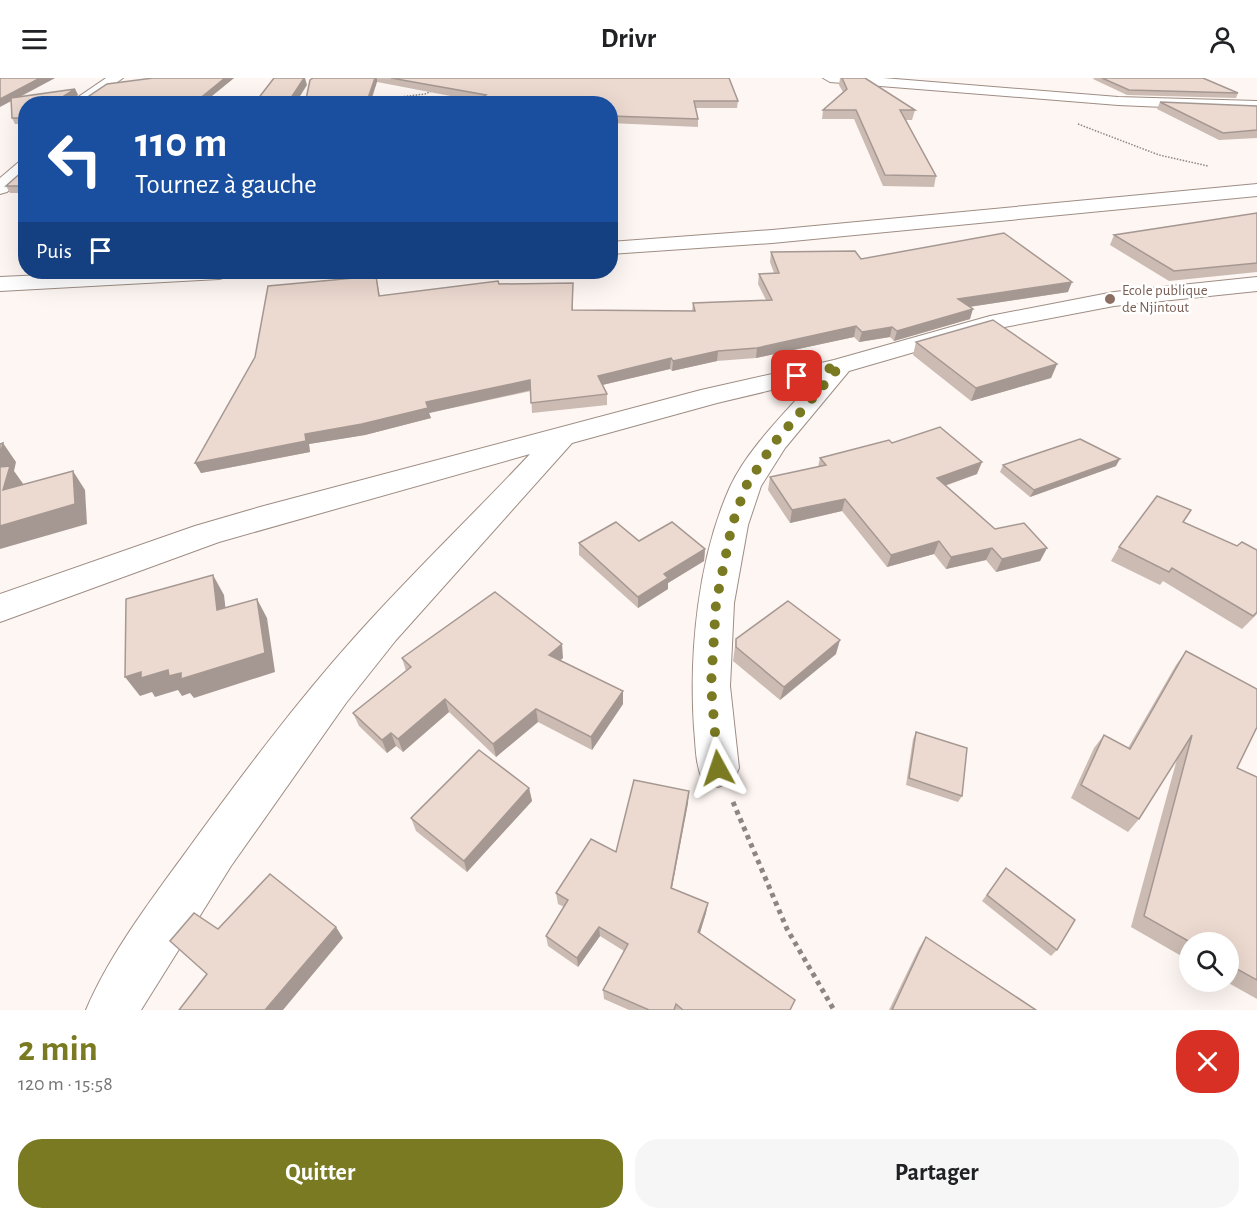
<!DOCTYPE html>
<html lang="fr">
<meta charset="utf-8">
<style>
body{margin:0;font-family:"Alegreya Sans",sans-serif;background:#f6f6f6;color:#202124;height:100vh;display:flex;flex-direction:column;font-size:22px;white-space:nowrap}
*{box-sizing:border-box;margin:0}
p{font-size:20px;color:#757577}
.icon{flex:none;width:33px;height:33px;fill:none;stroke:currentColor;stroke-width:2;stroke-linecap:round;stroke-linejoin:round}
.map{position:relative;height:932px;overflow:hidden}
.drawer{display:flex;flex-direction:column;background:#fff;flex:1}
.drawer>*{flex:none}
.top-card{position:absolute;left:18px;top:18px;width:600px;height:183px;border-radius:24px;box-shadow:0 6px 24px #0002;background:#1a4fa0;color:#fff;overflow:hidden}
.buttons{position:absolute;left:1179px;top:854px;display:grid;gap:12px}
.buttons a{display:grid;place-items:center;width:60px;height:60px;border-radius:50%;background:#fff;box-shadow:0 6px 24px #0002;font-size:30px}
.pin{position:absolute;display:grid;place-items:center;width:51px;height:51px;color:#fff;margin:-26px;border-radius:12px;box-shadow:0 3px 9px #0006}
.me{position:absolute;width:66px;margin:-33px;rotate:355deg;stroke-linejoin:round;filter:drop-shadow(0 0 4px #0008)}
.turn{display:flex;align-items:center;gap:21px;height:126px;padding:0 18px;font-size:27px}
.turn .icon{width:78px;height:78px;stroke-width:2.5}
.turn b{display:block;font-size:42px;line-height:51px}
.then{display:flex;align-items:center;height:57px;padding:0 18px;background:#0003;gap:12px;font-size:22px}
.round{display:grid;place-items:center;flex:none;width:63px;height:63px;border-radius:24px;background:#f6f6f6}
.head{display:flex;align-items:center;justify-content:space-between;height:102px;padding:0 18px}
h1{font-size:36px;font-weight:700;line-height:45px;color:#7a7a22}
.primary-button{display:flex;gap:12px;margin-top:auto;padding:12px 18px}
.primary-button a{flex:1;height:69px;border-radius:24px;background:#7a7a22;color:#fff;font-size:24px;font-weight:700;line-height:69px;text-align:center}
.primary-button a+a{background:#f6f6f6;color:#202124}
header{display:flex;justify-content:space-between;align-items:center;height:78px;padding:0 18px;background:#fff;font-size:27px;font-weight:700}
.map>svg:first-child{display:block}
.lines{fill:none;stroke-linecap:round;stroke-linejoin:round}
.street-casing{stroke:#9e8d84;stroke-width:2}
.highway-casing{stroke:#9e8d84;stroke-width:2}
.path-far1{stroke:#8c8581;stroke-width:1.5;stroke-dasharray:1.5 1.5;stroke-linecap:butt}
.path{stroke:#8c8581;stroke-width:5;stroke-dasharray:4.5 4.5;stroke-linecap:butt}
.street{fill:#fff;fill-rule:evenodd}
.highway{fill:#fff;fill-rule:evenodd}
.wall{fill:#cbbbb3}
.shaded-wall{fill:#a59892}
.building{fill:#ecd9d0;stroke:#a59892;stroke-width:1.5}
.route{stroke:#7a7a22;stroke-width:10;stroke-dasharray:0 18}
.education-dot{fill:#8d6e63;stroke:#fff;stroke-width:2}
.labels{text-anchor:middle;dominant-baseline:central;stroke-width:5;stroke-linejoin:round;paint-order:stroke}
.far-education-label{font-size:15px;fill:#785e54;stroke:#fff;text-anchor:start}
</style>
<header><svg class="icon" aria-label="menu" viewBox="0 0 24 24"><path d="M4 6h16M4 12h16M4 18h16"/></svg>Drivr<svg class="icon" aria-label="person" viewBox="0 0 24 24"><circle cx="12" cy="8" r="4"/><path d="M4 21q1-7 8-7t8 7"/></svg></header>
<div class="map">
<svg width="1257" height="932" viewBox="0 0 1257 932">
<rect width="100%" height="100%" fill="#fef6f2"/>
<g class="lines">
<!-- street casing -->
<g class="street-casing">
<g id="street">
<polygon points="106,0 123,0 86,26 68,26"/>
<polygon points="823,0 883,0 1118,19 1257,23 1257,33 1118,27 830,4"/>
<polygon points="26,82 26,97 7,114 0,116 0,100 20,83"/>
<path d="M1257,199V213L1114,228L994,251L849,293L785,370L761,408L748,447L734,525L730,608L739,690L733,703L718,709L703,703C695,686 696,669 694,650C689,574 698,480 730,409C748,370 786,334 814,302L717,325L572,365L396,562L346,625L231,788L141,932H86C110,875 154,818 191,767C242,697 295,626 354,560C410,497 472,438 530,376L219,464L0,544V516L195,448L260,429L701,312L834,282L990,238L1114,214Z"/>
</g>
</g>
<!-- highway casing -->
<g class="highway-casing">
<g id="highway">
<polygon points="1257,106 1257,118 772,165 610,176 610,164 772,152"/>
<polygon points="107,194 230,194 227,199 219,201 0,213 0,199"/>
</g>
</g>
<!-- path-far1 -->
<g class="path-far1">
<polyline points="368,23 425,16 434,12"/>
<polyline points="1078,46 1159,77 1208,88"/>
</g>
<!-- path -->
<polyline class="path" points="733,724 787,851 834,932"/>
<!-- street -->
<use href="#street" class="street"/>
<!-- highway -->
<use href="#highway" class="highway"/>
</g>
<!-- wall -->
<g class="wall">
<polygon points="0,0 55,0 20,19 75,11 78,17 70,22 83,22 153,0 234,0 202,26 26,26 26,46 15,46 12,40 11,23"/>
<polygon points="313,0 729,0 738,23 737,30 695,30 698,41 698,49 610,45 610,26 477,23 377,4"/>
<polygon points="840,0 865,0 915,32 912,42 906,42 936,98 934,109 883,108 854,41 822,41 823,32 843,14 839,7"/>
<polygon points="1094,0 1203,0 1238,15 1236,20 1127,17 1093,1"/>
<polygon points="1160,24 1257,28 1257,60 1219,62 1157,31"/>
<polygon points="26,83 26,115 10,115 6,108 24,92"/>
<polygon points="1257,135 1257,194 1169,203 1110,167 1114,157"/>
<polygon points="771,174 861,181 1068,214 969,229 970,241 894,263 890,259 859,264 854,259 756,280 717,283 672,293 670,291 602,307 607,316 607,327 532,335 531,313 429,335 431,340 365,357 309,366 310,374 201,395 195,385 255,279 376,198 380,218 499,206 573,205 573,232 692,233 693,225 766,222 758,206 759,196 774,195 770,184"/>
<polygon points="916,264 1057,286 1051,300 971,323 913,277"/>
<polygon points="892,365 977,396 945,408 995,451 1047,470 1040,483 996,494 986,482 946,491 934,476 887,489 842,433 790,445 768,412 770,399 818,389 820,380"/>
<polygon points="1003,387 1116,388 1030,419 1000,394"/>
<polygon points="1183,444 1237,468 1257,472 1257,536 1242,551 1163,503 1160,507 1111,483 1119,469"/>
<polygon points="639,463 705,471 704,483 668,505 668,511 638,530 579,477 579,465"/>
<polygon points="736,561 836,576 780,622 733,583"/>
<polygon points="1186,573 1237,690 1257,699 1257,921 1225,903 1228,903 1228,864 1190,864 1190,883 1131,849 1177,681 1139,741 1128,754 1071,720 1094,670 1104,657 1128,670 1176,587"/>
<polygon points="402,580 563,580 560,582 623,613 623,626 592,672 538,644 496,679 449,634 403,674 396,668 387,675 359,648 353,635 406,593"/>
<polygon points="916,654 962,718 958,724 906,707 913,661"/>
<polygon points="529,710 532,723 467,794 416,753 411,740"/>
<polygon points="688,725 672,810 708,825 706,835 700,855 790,932 629,932 604,921 603,912 624,873 600,858 578,889 548,868 546,858 564,829 558,826 556,815"/>
<polygon points="1002,796 1057,872 1051,878 982,823"/>
<polygon points="926,859 1036,932 889,932 919,870"/>
</g>
<!-- shaded-wall -->
<g class="shaded-wall">
<polygon points="40,0 55,0 0,29 0,21"/>
<polygon points="225,0 234,0 202,26 193,26"/>
<polygon points="304,0 305,0 307,7 295,26 287,26"/>
<polygon points="375,0 377,0 377,4 370,26 366,26"/>
<polygon points="75,11 78,17 67,24 64,22 64,18"/>
<polygon points="1072,204 1068,214 955,231 958,221"/>
<polygon points="973,231 970,241 894,263 897,253"/>
<polygon points="856,248 854,259 756,280 757,270"/>
<polygon points="892,249 890,259 859,264 862,254"/>
<polygon points="718,273 717,283 672,293 673,283"/>
<polygon points="671,280 670,291 598,308 598,298"/>
<polygon points="1057,286 1051,300 971,323 976,310"/>
<polygon points="530,302 531,312 429,335 431,340 365,357 309,366 310,374 201,395 195,385 426,324"/>
<polygon points="3,365 16,384 14,393 24,407 3,412 0,394 0,377"/>
<polygon points="1120,381 1116,388 1030,419 1034,412"/>
<polygon points="982,384 977,396 932,412 937,400"/>
<polygon points="73,393 85,412 87,446 0,471 0,448"/>
<polygon points="845,421 842,433 790,445 792,432"/>
<polygon points="939,463 934,476 887,489 891,477"/>
<polygon points="992,470 986,482 946,491 951,479"/>
<polygon points="1047,470 1040,483 996,494 1002,481"/>
<polygon points="705,471 704,483 668,505 668,511 638,530 638,519 664,496"/>
<polygon points="213,497 224,517 228,552 217,532"/>
<polygon points="257,521 267,540 275,594 194,620 190,615 182,618 178,612 155,619 152,614 140,618 125,599"/>
<polygon points="840,562 836,576 780,622 784,609"/>
<polygon points="562,566 563,580 551,590 549,577"/>
<polygon points="623,613 623,626 592,672 591,659"/>
<polygon points="445,621 449,634 403,674 398,661"/>
<polygon points="536,631 538,644 496,679 493,666"/>
<polygon points="391,655 396,668 387,675 382,662"/>
<polygon points="529,710 532,723 467,794 464,783"/>
<polygon points="689,713 688,725 670,820 671,810"/>
<polygon points="708,825 706,835 697,864 698,854"/>
<polygon points="336,849 343,860 283,932 265,932"/>
<polygon points="599,849 600,858 578,889 577,880"/>
</g>
<!-- building -->
<g class="building">
<polygon points="0,0 40,0 0,21"/>
<polygon points="153,0 225,0 193,26 26,26 26,40 12,40 11,20 75,11 64,18 64,22 83,22 107,6"/>
<polygon points="274,0 304,0 287,26 254,26"/>
<polygon points="313,0 375,0 366,26 305,26 310,2"/>
<polygon points="391,0 729,0 738,23 694,23 698,41 610,38 610,26 472,26 486,17"/>
<polygon points="842,0 865,0 915,32 900,32 936,98 885,97 856,32 823,32 847,11"/>
<polygon points="1102,0 1203,0 1238,15 1129,12"/>
<polygon points="1160,24 1257,28 1257,52 1223,55"/>
<polygon points="25,83 26,108 6,108 24,92"/>
<polygon points="1257,135 1257,185 1174,193 1114,157"/>
<polygon points="1004,155 1072,204 958,221 973,231 897,253 892,249 862,254 856,248 757,270 718,273 673,283 671,280 598,298 607,316 531,325 530,302 426,324 428,330 362,346 305,356 306,363 195,385 255,279 268,208 376,198 379,218 498,203 499,206 573,205 572,232 695,233 693,225 772,222 759,196 779,195 771,174 855,173 861,181"/>
<polygon points="993,242 1057,286 976,310 916,264"/>
<polygon points="940,349 982,384 937,400 995,451 1024,445 1047,470 1002,481 992,470 951,479 939,463 891,477 845,421 792,432 770,399 826,387 820,380 889,362 892,365"/>
<polygon points="1080,361 1120,381 1034,412 1003,387"/>
<polygon points="3,365 0,377 0,366"/>
<polygon points="10,388 3,412 73,393 75,426 0,448 0,389"/>
<polygon points="1157,418 1191,432 1183,444 1237,468 1242,464 1257,472 1257,534 1253,538 1172,490 1169,494 1119,469"/>
<polygon points="616,444 639,463 672,444 705,471 664,496 668,500 638,519 579,465"/>
<polygon points="213,497 217,532 257,521 265,575 181,601 181,595 169,598 168,592 141,600 141,594 125,599 126,521"/>
<polygon points="495,514 562,566 549,577 623,613 591,659 536,631 493,666 445,621 398,661 391,655 382,662 353,635 411,589 402,580"/>
<polygon points="788,523 840,562 784,609 736,569 736,561"/>
<polygon points="1186,573 1257,611 1257,649 1237,690 1257,699 1257,902 1228,886 1228,864 1190,864 1144,838 1192,657 1139,741 1081,707 1104,657 1130,671"/>
<polygon points="916,654 967,670 962,718 909,700"/>
<polygon points="479,672 529,710 464,783 411,740"/>
<polygon points="634,702 689,713 671,810 708,825 698,854 795,922 790,932 683,932 676,926 674,932 649,932 603,912 628,866 599,849 577,880 546,858 568,822 556,815 591,761 616,774"/>
<polygon points="1006,790 1075,842 1057,872 987,817"/>
<polygon points="270,796 336,849 265,932 179,932 207,896 170,863 194,835 218,851"/>
<polygon points="926,859 1036,932 892,932"/>
</g>
<g class="lines">
<!-- route -->
<polyline class="route" points="718,690 711,608 716,525 732,447 746,408 774,365 840,288 797,298"/>
</g>
<!-- markers -->
<circle class="education-dot" cx="1110" cy="221" r="6"/>
<g class="labels">
<!-- far-education labels -->
<g class="far-education-label">
<text x="1122" y="212">Ecole publique<tspan x="1122" dy="17">de Njintout</tspan></text>
</g>
</g>
</svg>
<div class="buttons">
<a><svg class="icon" aria-label="search" viewBox="0 0 24 24"><circle cx="10" cy="10" r="6"/><path d="M15 15l6 6"/></svg></a>
</div>
<div class="pin" style="left:797px;top:298px;background:#d93025"><svg class="icon" aria-label="arrive" viewBox="0 0 24 24"><path d="M6 21V4h12l-3 4 3 4H6"/></svg></div>
<svg class="me" style="left:718px;top:690px" viewBox="-20 -20 40 40"><path d="M0-17L14 15 0 8-14 15z" fill="#7a7a22" stroke="#fff" stroke-width="4"/></svg>
<div class="top-card">
<div class="turn"><svg class="icon" aria-label="left" viewBox="0 0 24 24"><path d="M17 20v-9H6M10 6l-5 5 5 5"/></svg><div><b>110 m</b>Tournez à gauche</div></div>
<div class="then">Puis<svg class="icon" aria-label="arrive" viewBox="0 0 24 24"><path d="M6 21V4h12l-3 4 3 4H6"/></svg></div>
</div>
</div>
<section class="drawer">
<div class="head"><div><h1>2 min</h1><p>120 m · 15:58</p></div><a class="round" style="background:#d93025;color:#fff"><svg class="icon" aria-label="close" viewBox="0 0 24 24"><path d="M6 6l12 12M18 6L6 18"/></svg></a></div>
<div class="primary-button"><a>Quitter</a><a>Partager</a></div>
</section>
